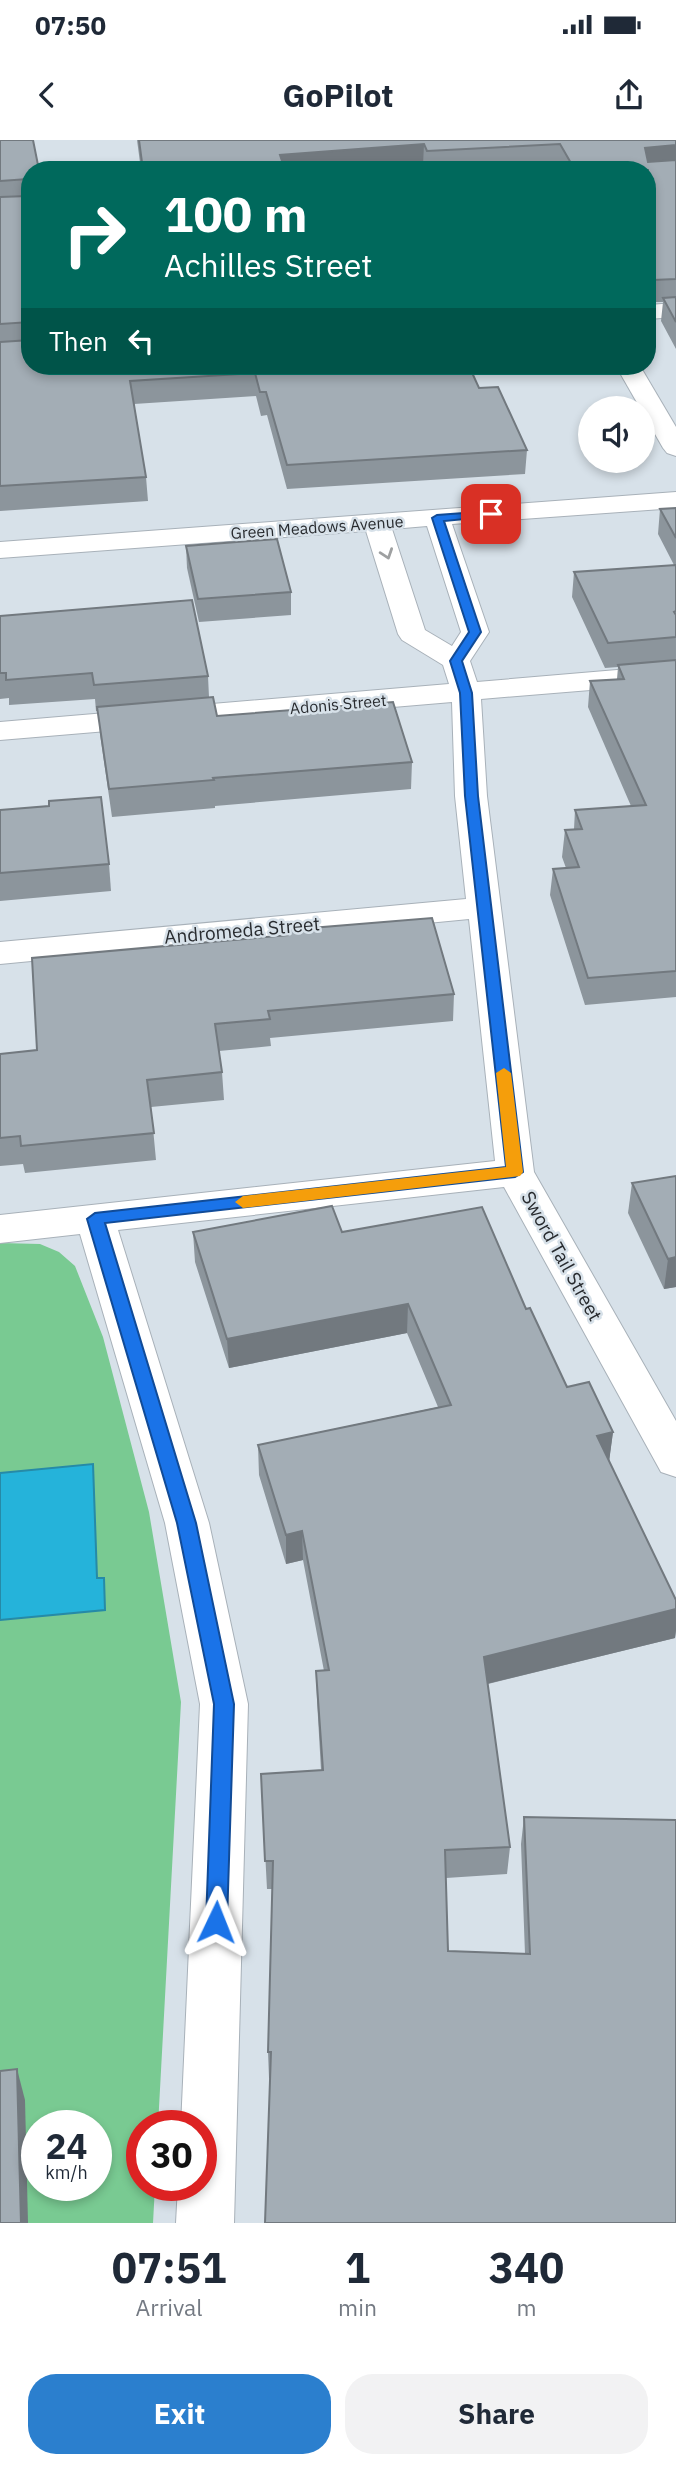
<!DOCTYPE html>
<style>
body{margin:0;font-family:"IBM Plex Sans",sans-serif;background:#f2f2f3;color:#1f2937;height:100vh;display:flex;flex-direction:column;font-size:26px;white-space:nowrap}
*{box-sizing:border-box;margin:0}
p{font-size:23px;color:#747a83}
.icon{flex:none;width:38px;height:38px;fill:none;stroke:currentColor;stroke-width:2;stroke-linecap:round;stroke-linejoin:round}
.map{position:relative;height:2083px;overflow:hidden}
.drawer{display:flex;flex-direction:column;background:#fff;flex:1}
.drawer>*{flex:none}
.top-card{position:absolute;left:21px;top:21px;width:635px;height:214px;border-radius:28px;box-shadow:0 4px 10px #0003;background:#00695c;color:#fff;overflow:hidden}
.buttons{position:absolute;left:578px;top:256px;display:grid;gap:14px}
.buttons a{display:grid;place-items:center;width:77px;height:77px;border-radius:50%;background:#fff;box-shadow:0 4px 10px #0003;font-size:35px}
.speed{position:absolute;left:21px;top:1970px;display:flex;gap:14px;font-size:35px;font-weight:700;text-align:center}
.speed>*{display:grid;place-content:center;width:91px;height:91px;border-radius:50%;background:#fff;box-shadow:0 4px 10px #0003;line-height:1}
.speed small{font-size:18px;font-weight:400}
.speed .limit{border:10px solid #d22;background:#fff;color:#111}
.pin{position:absolute;display:grid;place-items:center;width:60px;height:60px;color:#fff;margin:-30px;border-radius:14px;box-shadow:0 4px 10px #0006}
.me{position:absolute;width:77px;margin:-38px;rotate:2deg;stroke-linejoin:round;filter:drop-shadow(0 0 5px #0008)}
.turn{display:flex;align-items:center;gap:24px;height:147px;padding:0 28px;font-size:32px}
.turn .icon{width:91px;height:91px;stroke-width:2.5}
.turn b{display:block;font-size:49px;line-height:60px}
.then{display:flex;align-items:center;height:66px;padding:0 28px;background:#0003;gap:14px;font-size:26px}
.eta{display:flex;justify-content:space-evenly;align-items:center;height:119px;text-align:center}
.eta b{font-size:42px;font-weight:700;line-height:49px}
.action{display:flex;gap:14px;margin-top:auto;padding:14px 28px}
.action a{flex:1;height:80px;border-radius:28px;background:#2b7fce;color:#fff;font-size:28px;font-weight:700;line-height:80px;text-align:center}
.action a+a{background:#f2f2f3;color:#1f2937}
.status{display:flex;justify-content:space-between;align-items:center;height:49px;padding:0 35px;background:#fff;direction:ltr}
.status svg{height:19px;fill:currentColor}
header{display:flex;justify-content:space-between;align-items:center;height:91px;padding:0 28px;background:#fff;font-size:32px;font-weight:700}
.map>svg:first-child{display:block}
.green{fill:#79ca92;fill-rule:evenodd}
.water{fill:#25b3da;stroke:#268aa7;stroke-width:2}
.lines{fill:none;stroke-linecap:round;stroke-linejoin:round}
.minor-casing{stroke:#a8b1b9;stroke-width:2}
.minor{fill:#fff;fill-rule:evenodd}
.wall{fill:#8c959c}
.shaded-wall{fill:#72797f}
.building{fill:#a3adb5;stroke:#72797f;stroke-width:2}
.oneway{stroke:#9ea0a1}
.route{fill:#1a73e8;stroke:#114b97;stroke-width:2}
.slow{fill:#f59e0b}
.labels{text-anchor:middle;dominant-baseline:central;stroke-width:5;stroke-linejoin:round;paint-order:stroke}
.far-street-label{font-size:16px;fill:#282b2f;stroke:#d7e1e9}
.street-label{font-size:19px;fill:#282b2f;stroke:#d7e1e9}
</style>
<div class="status"><b>07:50</b><svg viewBox="0 0 49 12"><path d="M0 12V9h3v3zM5 12V6h3v6zM10 12V3h3v9zM15 12V0h3v12zM26 1h20v11H26zM47 4h2v5h-2z"/></svg></div>
<header><svg class="icon" aria-label="back" viewBox="0 0 24 24"><path d="M15 5l-7 7 7 7"/></svg>GoPilot<svg class="icon" aria-label="share" viewBox="0 0 24 24"><path d="M12 15V3M7 8l5-5 5 5M5 13v7h14v-7"/></svg></header>
<div class="map">
<svg width="676" height="2083" viewBox="0 0 676 2083">
<rect width="100%" height="100%" fill="#d7e1e9"/>
<!-- green -->
<path class="green" d="M0,1103L40,1104L59,1112L75,1126L103,1197L149,1372L181,1562L158,1986H142V2046H155L153,2083H0ZM37,1986H96V2046H37Z"/>
<!-- water -->
<polygon class="water" points="93,1324 97,1438 104,1438 105,1470 0,1480 0,1333"/>
<g class="lines">
<!-- minor casing -->
<g class="minor-casing">
<g id="minor">
<polygon points="676,163 676,177 648,179 648,165"/>
<polygon points="616,226 640,226 676,287 676,316 667,313 663,308"/>
<path d="M676,352V368L452,384L489,492L470,521L477,542L676,525V543L481,559L487,656L534,1032L676,1281V1337L661,1332L504,1047L118,1090L209,1383L248,1564L234,2083H176L178,2046H201V1986H181L200,1564L165,1383L80,1094L0,1103V1075L495,1021L469,779L0,824V802L466,759L455,656L452,562L0,600V582L449,544L443,525L402,500L398,494L366,391L0,418V402ZM427,386L461,492L452,506L425,490L392,389Z"/>
</g>
</g>
<!-- minor -->
<use href="#minor" class="minor"/>
</g>
<!-- wall -->
<g class="wall">
<polygon points="0,0 30,30 30,226 469,226 479,248 527,310 525,334 287,349 267,275 261,276 256,256 134,264 146,337 148,361 0,371"/>
<polygon points="137,0 676,0 676,209 661,181 663,162 651,162 648,156 648,30 562,30 558,24 455,30 426,30 423,25 358,30 141,30"/>
<polygon points="676,368 676,857 585,865 550,755 553,729 566,728 562,717 565,690 574,689 575,670 631,666 588,567 590,541 617,539 618,527 605,528 572,457 574,432 674,425 658,394 660,369"/>
<polygon points="186,406 291,452 291,475 199,482 187,428"/>
<polygon points="0,476 208,536 209,557 217,576 412,622 411,649 215,666 215,668 112,677 100,594 98,571 96,571 95,559 9,565 9,558 0,559"/>
<polygon points="0,670 109,724 111,751 0,761"/>
<polygon points="287,790 454,854 453,881 270,898 271,906 219,911 222,932 224,960 151,967 156,1020 25,1033 23,1024 0,1026 0,914 37,910 287,795"/>
<polygon points="676,1036 676,1147 664,1149 628,1073 632,1043"/>
<polygon points="193,1092 342,1092 526,1169 567,1247 613,1292 609,1321 676,1460 676,1490 675,1498 488,1544 510,1707 507,1734 446,1738 448,1811 525,1814 521,1704 524,1677 676,2083 269,1938 268,1912 272,1749 267,1749 261,1634 321,1630 317,1560 316,1531 324,1531 303,1420 286,1424 259,1335 258,1305 438,1267 407,1193 229,1228 195,1122"/>
</g>
<!-- shaded-wall -->
<g class="shaded-wall">
<polygon points="424,4 423,25 358,30 280,30 280,15"/>
<polygon points="676,5 676,25 643,28 645,8"/>
<polygon points="676,1117 676,1147 664,1149 668,1119"/>
<polygon points="408,1164 407,1193 229,1228 227,1199"/>
<polygon points="613,1292 609,1322 597,1296"/>
<polygon points="302,1391 303,1420 286,1424 286,1395"/>
<polygon points="676,1469 676,1490 675,1498 482,1545 484,1517"/>
<polygon points="17,1929 25,1960 28,2083 21,2083"/>
</g>
<!-- building -->
<g class="building">
<polygon points="0,0 33,0 39,30 30,30 30,41 28,39 0,41"/>
<polygon points="139,0 676,0 676,5 645,8 648,22 676,20 676,139 653,140 650,134 648,134 648,30 575,30 560,4 427,11 424,4 280,15 285,30 143,30"/>
<polygon points="30,55 30,226 469,226 479,248 498,247 527,310 287,325 266,252 260,252 255,233 130,241 146,337 0,346 0,202 30,200 30,182 0,184 0,57 28,56"/>
<polygon points="676,157 676,182 663,158"/>
<polygon points="676,368 676,398 660,369"/>
<polygon points="277,399 291,452 198,459 186,406"/>
<polygon points="676,425 676,471 674,472 676,475 676,497 608,503 574,432"/>
<polygon points="192,460 208,536 94,545 92,533 6,540 6,533 0,533 0,476"/>
<polygon points="676,520 676,831 588,838 553,729 579,727 565,690 582,689 575,670 646,665 590,541 624,539 618,525"/>
<polygon points="213,557 217,576 393,562 412,622 213,638 214,640 109,649 97,567"/>
<polygon points="101,657 109,724 0,733 0,670 49,666 49,661"/>
<polygon points="432,778 454,854 268,871 270,879 215,884 222,932 147,940 154,993 21,1006 20,996 0,998 0,914 37,910 32,818 288,795 287,790"/>
<polygon points="676,1036 676,1117 668,1119 632,1043"/>
<polygon points="332,1066 342,1092 482,1067 526,1169 530,1168 567,1247 589,1242 613,1292 597,1296 676,1460 676,1469 484,1517 510,1707 445,1710 448,1811 530,1814 524,1677 676,1680 676,2083 265,2083 271,1912 268,1912 273,1721 265,1721 261,1634 323,1630 316,1531 329,1530 302,1391 286,1395 258,1305 451,1265 408,1164 227,1199 193,1092"/>
<polygon points="17,1929 21,2083 0,2083 0,1931"/>
</g>
<!-- one-way arrows -->
<defs><path id="oneway-chevron" d="M-2-3.5L2.5 0L-2 3.5" fill="none" stroke-width="1.6" stroke-linecap="round" stroke-linejoin="round" transform="scale(1.75)"/></defs>
<use class="oneway" href="#oneway-chevron" transform="translate(387 414) rotate(71)"/>
<!-- route -->
<polygon class="route" points="491,371 496,374 495,376 444,381 481,492 462,521 472,553 478,656 523,1032 515,1037 105,1083 196,1383 234,1564 227,1782 224,1790 216,1792 209,1790 206,1782 214,1564 177,1383 87,1079 95,1073 506,1027 465,656 460,553 450,521 469,492 432,378 437,375"/>
<!-- slow -->
<polygon class="slow" points="504,928 511,933 523,1032 520,1036 243,1068 235,1062 243,1056 506,1027 496,933"/>
<g class="labels">
<!-- far-street labels -->
<g class="far-street-label">
<text transform="translate(317 387) rotate(-4)">Green Meadows Avenue</text>
<text transform="translate(338 564) rotate(-5)">Adonis Street</text>
</g>
<!-- street labels -->
<g class="street-label">
<text transform="translate(242 790) rotate(-5)">Andromeda Street</text>
<text transform="translate(562 1116) rotate(61)">Sword Tail Street</text>
</g>
</g>
</svg>
<div class="buttons">
<a><svg class="icon" aria-label="sound" viewBox="0 0 24 24"><path d="M4 9h4l5-4v14l-5-4H4zM17 9q2 3 0 6"/></svg></a>
</div>
<div class="speed"><div>24<small>km/h</small></div><div class="limit">30</div></div>
<div class="pin" style="left:491px;top:374px;background:#d93025"><svg class="icon" aria-label="arrive" viewBox="0 0 24 24"><path d="M6 21V4h12l-3 4 3 4H6"/></svg></div>
<svg class="me" style="left:216px;top:1782px" viewBox="-20 -20 40 40"><path d="M0-17L14 15 0 8-14 15z" fill="#1a73e8" stroke="#fff" stroke-width="4"/></svg>
<div class="top-card">
<div class="turn"><svg class="icon" aria-label="right" viewBox="0 0 24 24"><path d="M7 20v-9h11M14 6l5 5-5 5"/></svg><div><b>100 m</b>Achilles Street</div></div>
<div class="then">Then<svg class="icon" aria-label="left" viewBox="0 0 24 24"><path d="M17 20v-9H6M10 6l-5 5 5 5"/></svg></div>
</div>
</div>
<section class="drawer">
<div class="eta">
<div><b>07:51</b><p>Arrival</p></div>
<div><b>1</b><p>min</p></div>
<div><b>340</b><p>m</p></div>
</div>
<div class="action"><a>Exit</a><a>Share</a></div>
</section>
